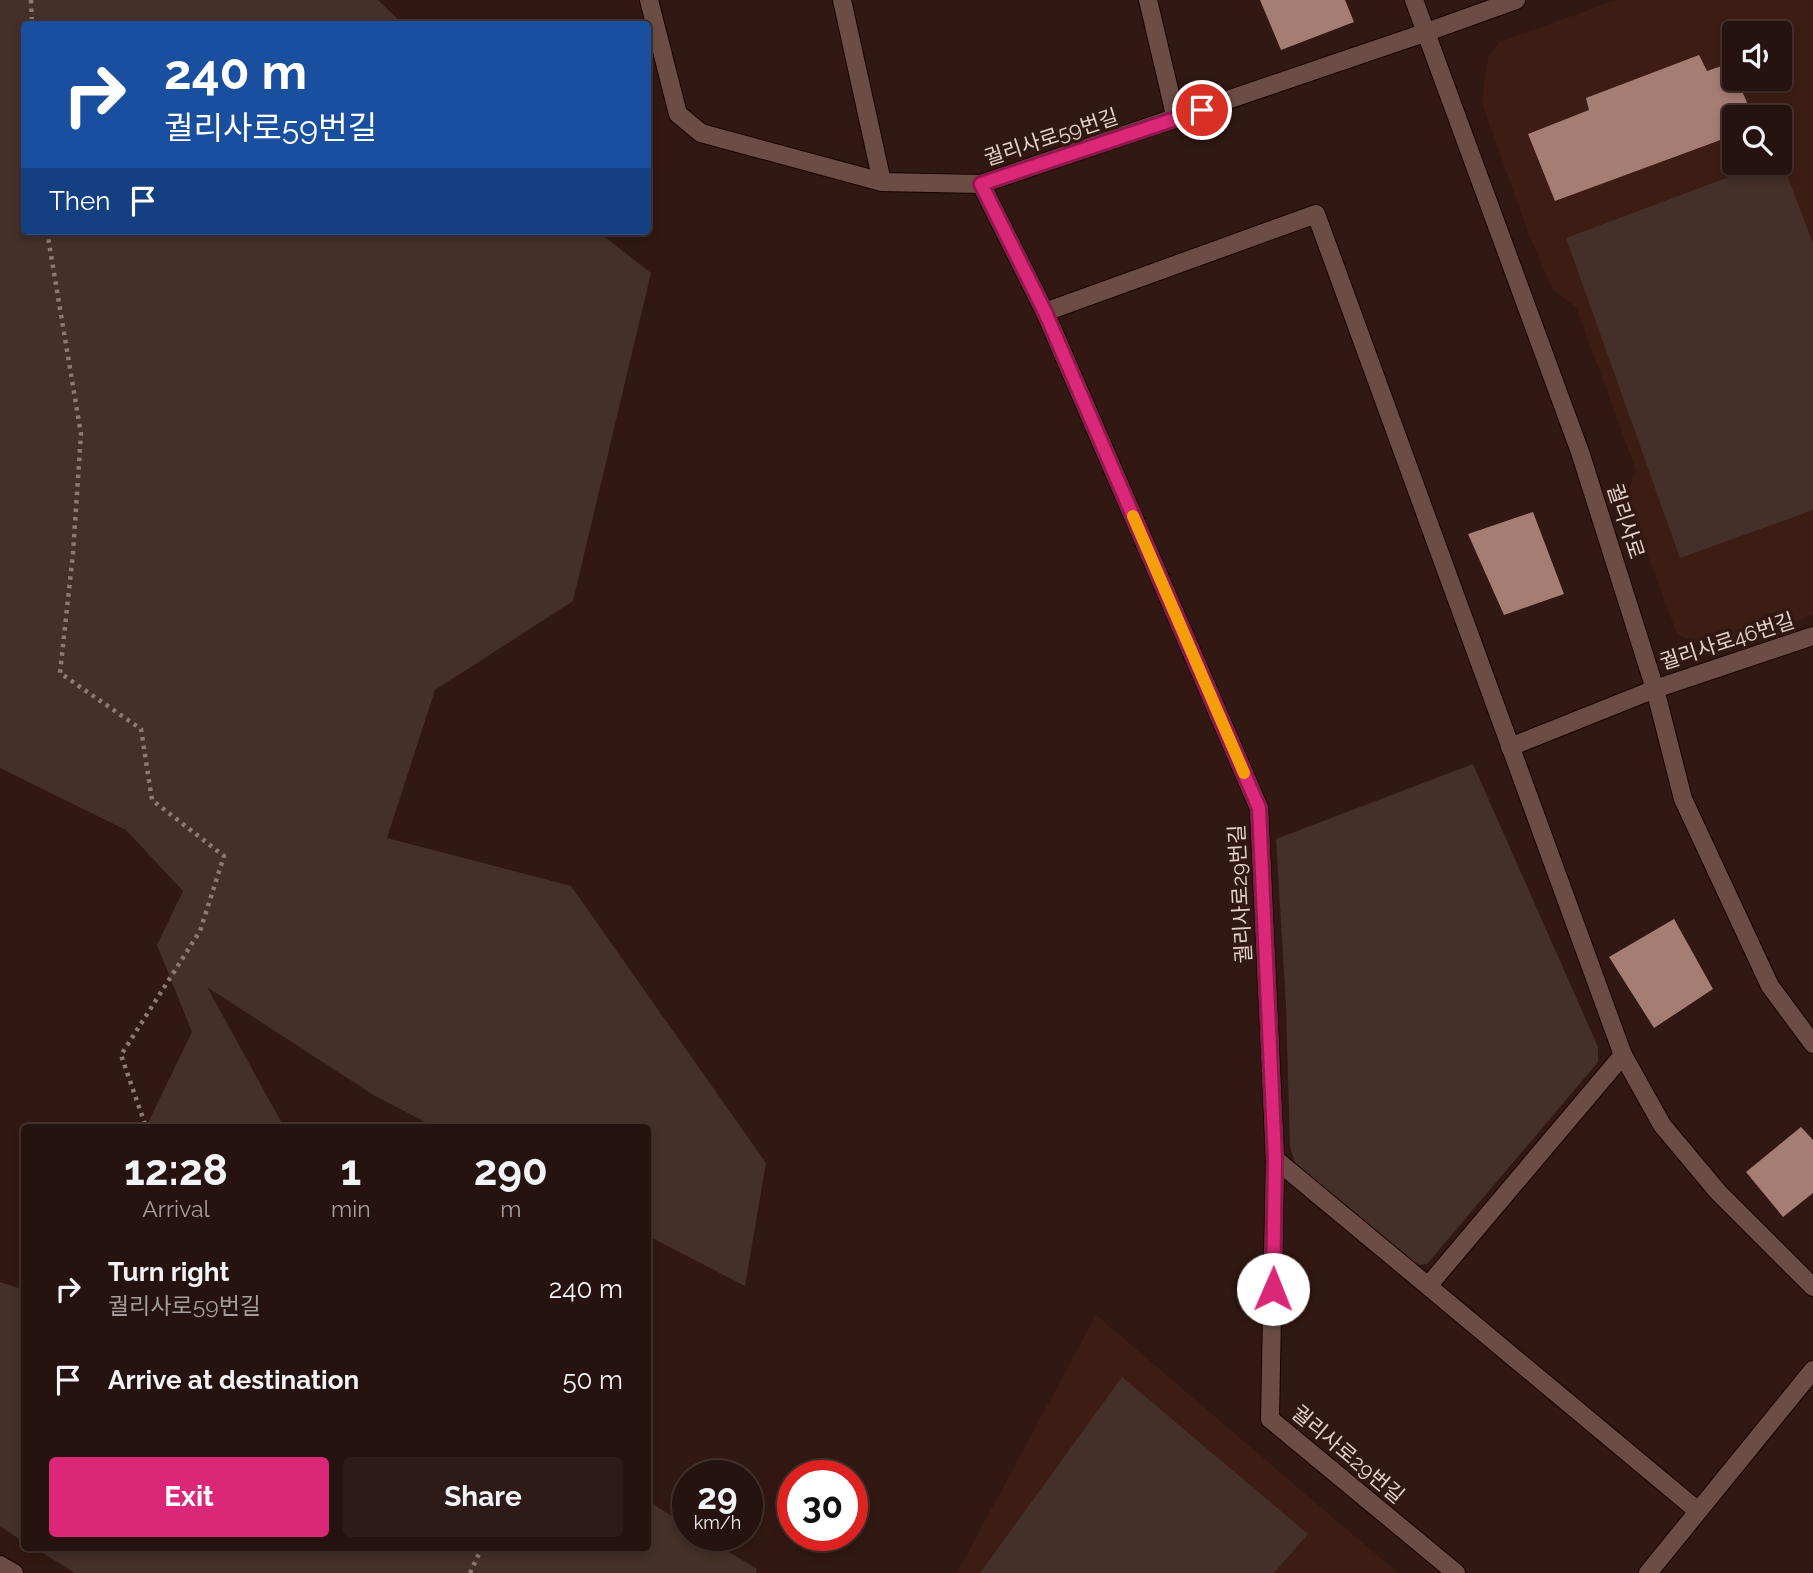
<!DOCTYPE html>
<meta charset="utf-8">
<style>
body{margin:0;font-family:Raleway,"Noto Sans KR",sans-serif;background:#2e1b17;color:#f1f3f6;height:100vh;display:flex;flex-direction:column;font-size:26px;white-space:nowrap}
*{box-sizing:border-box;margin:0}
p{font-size:23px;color:#a49e9e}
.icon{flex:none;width:38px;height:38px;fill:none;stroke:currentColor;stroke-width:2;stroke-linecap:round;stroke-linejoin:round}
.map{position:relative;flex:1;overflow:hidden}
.details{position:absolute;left:21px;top:1124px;width:630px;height:427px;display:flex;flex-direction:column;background:#26120e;border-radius:7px;box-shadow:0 4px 10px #0003,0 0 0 2px #42322e}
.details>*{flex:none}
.guide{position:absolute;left:21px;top:21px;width:630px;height:214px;border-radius:7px;box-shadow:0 4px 10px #0003,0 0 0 2px #42322e;background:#1a4fa0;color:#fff;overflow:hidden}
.controls{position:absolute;left:1722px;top:21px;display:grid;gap:14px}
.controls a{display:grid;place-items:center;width:70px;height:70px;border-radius:7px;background:#26120e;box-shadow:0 4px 10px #0003,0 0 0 2px #42322e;font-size:35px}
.speed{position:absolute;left:672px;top:1460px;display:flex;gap:14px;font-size:35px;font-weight:700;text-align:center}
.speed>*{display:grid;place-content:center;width:91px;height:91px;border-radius:50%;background:#26120e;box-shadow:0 4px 10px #0003,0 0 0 2px #42322e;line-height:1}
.speed small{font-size:18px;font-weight:400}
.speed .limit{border:10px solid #d22;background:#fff;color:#111}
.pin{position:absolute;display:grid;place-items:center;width:60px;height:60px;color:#fff;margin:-30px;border:4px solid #fff;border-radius:50%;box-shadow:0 2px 7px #0007}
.me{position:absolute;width:77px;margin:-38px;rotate:1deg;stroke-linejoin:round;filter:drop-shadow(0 0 5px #0008)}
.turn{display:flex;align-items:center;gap:24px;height:147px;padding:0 28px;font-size:32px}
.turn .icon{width:91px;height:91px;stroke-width:2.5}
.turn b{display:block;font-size:49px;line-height:60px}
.then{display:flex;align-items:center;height:66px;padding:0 28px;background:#0003;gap:14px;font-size:26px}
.eta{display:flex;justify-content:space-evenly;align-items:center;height:119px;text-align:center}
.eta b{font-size:42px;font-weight:700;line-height:49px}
.action{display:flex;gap:14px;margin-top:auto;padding:14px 28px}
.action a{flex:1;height:80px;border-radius:7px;background:#db2777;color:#fff;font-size:28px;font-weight:700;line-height:80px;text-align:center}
.action a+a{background:#2e1b17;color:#f1f3f6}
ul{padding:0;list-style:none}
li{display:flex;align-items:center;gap:21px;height:91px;padding:0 28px}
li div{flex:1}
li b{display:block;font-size:26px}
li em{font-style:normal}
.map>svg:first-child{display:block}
.built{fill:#3d1c14;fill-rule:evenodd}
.green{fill:#452f29}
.building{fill:#a47d73}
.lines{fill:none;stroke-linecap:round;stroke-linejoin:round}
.minor-casing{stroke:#180301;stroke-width:20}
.tertiary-casing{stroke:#180301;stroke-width:20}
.path{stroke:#8e7873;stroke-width:4.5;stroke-dasharray:3.5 5;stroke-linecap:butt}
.minor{stroke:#6b4d45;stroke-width:18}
.tertiary{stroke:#6b4d45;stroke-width:18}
.route-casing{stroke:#8e194d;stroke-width:18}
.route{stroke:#db2777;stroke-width:12}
.slow{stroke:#f59e0b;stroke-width:12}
.labels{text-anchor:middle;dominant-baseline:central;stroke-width:7;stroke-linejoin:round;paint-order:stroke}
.street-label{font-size:21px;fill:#e2d0cb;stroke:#321812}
</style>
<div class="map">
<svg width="1813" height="1573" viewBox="0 0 1813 1573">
<rect width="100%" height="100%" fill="#321812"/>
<!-- built -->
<g class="built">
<path d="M1616,0H1813V615L1714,651L1677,634L1626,496L1636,470L1576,307L1553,290L1529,235L1482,103L1488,57L1500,42ZM1734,33H1780V79H1734ZM1734,117H1780V163H1734Z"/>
<polygon points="1096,1315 1398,1573 957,1573"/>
</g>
<!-- green -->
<g class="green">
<polygon points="0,0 378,0 403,24 24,24 24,231 597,231 651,273 573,601 435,690 387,838 571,886 766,1163 745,1286 648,1236 648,1127 435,1127 375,1096 207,987 284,1127 146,1127 192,1032 157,945 183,891 126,830 0,768"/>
<polygon points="1780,157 1813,243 1813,510 1680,558 1566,238 1766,163 1780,163"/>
<polygon points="1473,764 1598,1047 1598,1062 1427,1264 1417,1265 1295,1163 1290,1147 1286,1006 1276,839"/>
<polygon points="0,1282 24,1290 24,1542 0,1526"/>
<polygon points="1122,1377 1308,1534 1274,1573 980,1573"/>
<polygon points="648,1501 688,1526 688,1535 701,1535 757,1569 756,1573 75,1573 33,1547 648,1547"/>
</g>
<!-- building -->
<g class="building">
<polygon points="1260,0 1345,0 1354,22 1281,50"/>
<polygon points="1699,55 1707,71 1730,63 1734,79 1737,79 1753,117 1734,117 1734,135 1555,201 1528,134 1589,110 1586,98"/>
<polygon points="1533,512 1564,594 1504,615 1468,534"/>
<polygon points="1674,919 1713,989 1654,1028 1609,957"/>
<polygon points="1801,1127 1813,1140 1813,1193 1783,1217 1746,1172"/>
</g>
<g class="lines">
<!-- minor casing -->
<g class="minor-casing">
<g id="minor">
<polyline points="649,0 678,114 701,133 882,182 981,184 1427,32"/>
<polyline points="842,0 882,182"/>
<polyline points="1148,0 1176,119"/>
<polyline points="981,184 1045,312 1259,808 1275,1159 1270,1419 1456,1573"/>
<polyline points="1045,312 1316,214 1623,1055"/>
<polyline points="1510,747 1655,689 1813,636"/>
<polyline points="1275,1159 1428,1286 1623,1055 1662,1125 1718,1192 1813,1287"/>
<polyline points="1428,1286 1698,1511"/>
<polyline points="0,1565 14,1573"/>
<polyline points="1648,1573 1813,1370"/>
</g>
</g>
<!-- tertiary casing -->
<g class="tertiary-casing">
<g id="tertiary">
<polyline points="1414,0 1580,452 1655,689 1683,799 1770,986 1813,1044"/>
<polyline points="1427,32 1516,0"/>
</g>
</g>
<!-- path -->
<g class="path">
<polyline points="31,0 32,24"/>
<polyline points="47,231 81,434 73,553 60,673 141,729 152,800 224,856 200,931 121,1055 146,1127"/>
<polyline points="470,1573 482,1547"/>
</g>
<!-- minor -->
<use href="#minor" class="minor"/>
<!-- tertiary -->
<use href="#tertiary" class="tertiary"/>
</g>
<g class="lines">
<!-- route casing -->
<g class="route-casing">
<polyline id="route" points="1202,110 981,184 1045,312 1259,808 1275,1159 1273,1289"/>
</g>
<!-- route -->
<use href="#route" class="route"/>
<!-- slow -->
<polyline class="slow" points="1133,516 1244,773"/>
</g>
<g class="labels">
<!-- street labels -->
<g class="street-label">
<text transform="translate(1051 137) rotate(-18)">궐리사로59번길</text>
<text transform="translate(1626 521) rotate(72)">궐리사로</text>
<text transform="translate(1727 641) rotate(-18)">궐리사로46번길</text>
<text transform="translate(1240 894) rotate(-93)">궐리사로29번길</text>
<text transform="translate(1348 1454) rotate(40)">궐리사로29번길</text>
</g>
</g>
</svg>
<div class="controls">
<a><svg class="icon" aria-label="sound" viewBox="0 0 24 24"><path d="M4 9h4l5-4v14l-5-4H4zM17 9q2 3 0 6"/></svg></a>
<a><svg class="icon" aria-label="search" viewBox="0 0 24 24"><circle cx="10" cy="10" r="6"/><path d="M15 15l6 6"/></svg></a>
</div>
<div class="speed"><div>29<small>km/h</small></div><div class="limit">30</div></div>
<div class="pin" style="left:1202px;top:110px;background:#d93025"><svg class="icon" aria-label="arrive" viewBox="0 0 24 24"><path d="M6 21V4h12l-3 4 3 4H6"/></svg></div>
<svg class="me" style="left:1273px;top:1289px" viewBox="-20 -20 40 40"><circle r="19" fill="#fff"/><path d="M0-13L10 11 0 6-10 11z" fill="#db2777"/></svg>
<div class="guide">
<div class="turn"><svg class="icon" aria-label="right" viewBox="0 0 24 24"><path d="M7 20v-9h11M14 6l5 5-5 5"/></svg><div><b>240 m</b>궐리사로59번길</div></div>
<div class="then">Then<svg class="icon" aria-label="arrive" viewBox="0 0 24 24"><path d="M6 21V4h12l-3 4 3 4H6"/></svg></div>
</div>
<section class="details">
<div class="eta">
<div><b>12:28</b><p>Arrival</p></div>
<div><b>1</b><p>min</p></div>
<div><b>290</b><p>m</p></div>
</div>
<ul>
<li><svg class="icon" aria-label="right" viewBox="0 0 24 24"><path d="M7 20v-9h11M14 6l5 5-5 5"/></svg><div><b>Turn right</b><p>궐리사로59번길</p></div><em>240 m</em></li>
<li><svg class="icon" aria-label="arrive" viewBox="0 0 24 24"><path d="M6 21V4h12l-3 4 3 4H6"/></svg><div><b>Arrive at destination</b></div><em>50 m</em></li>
</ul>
<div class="action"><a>Exit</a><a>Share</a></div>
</section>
</div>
